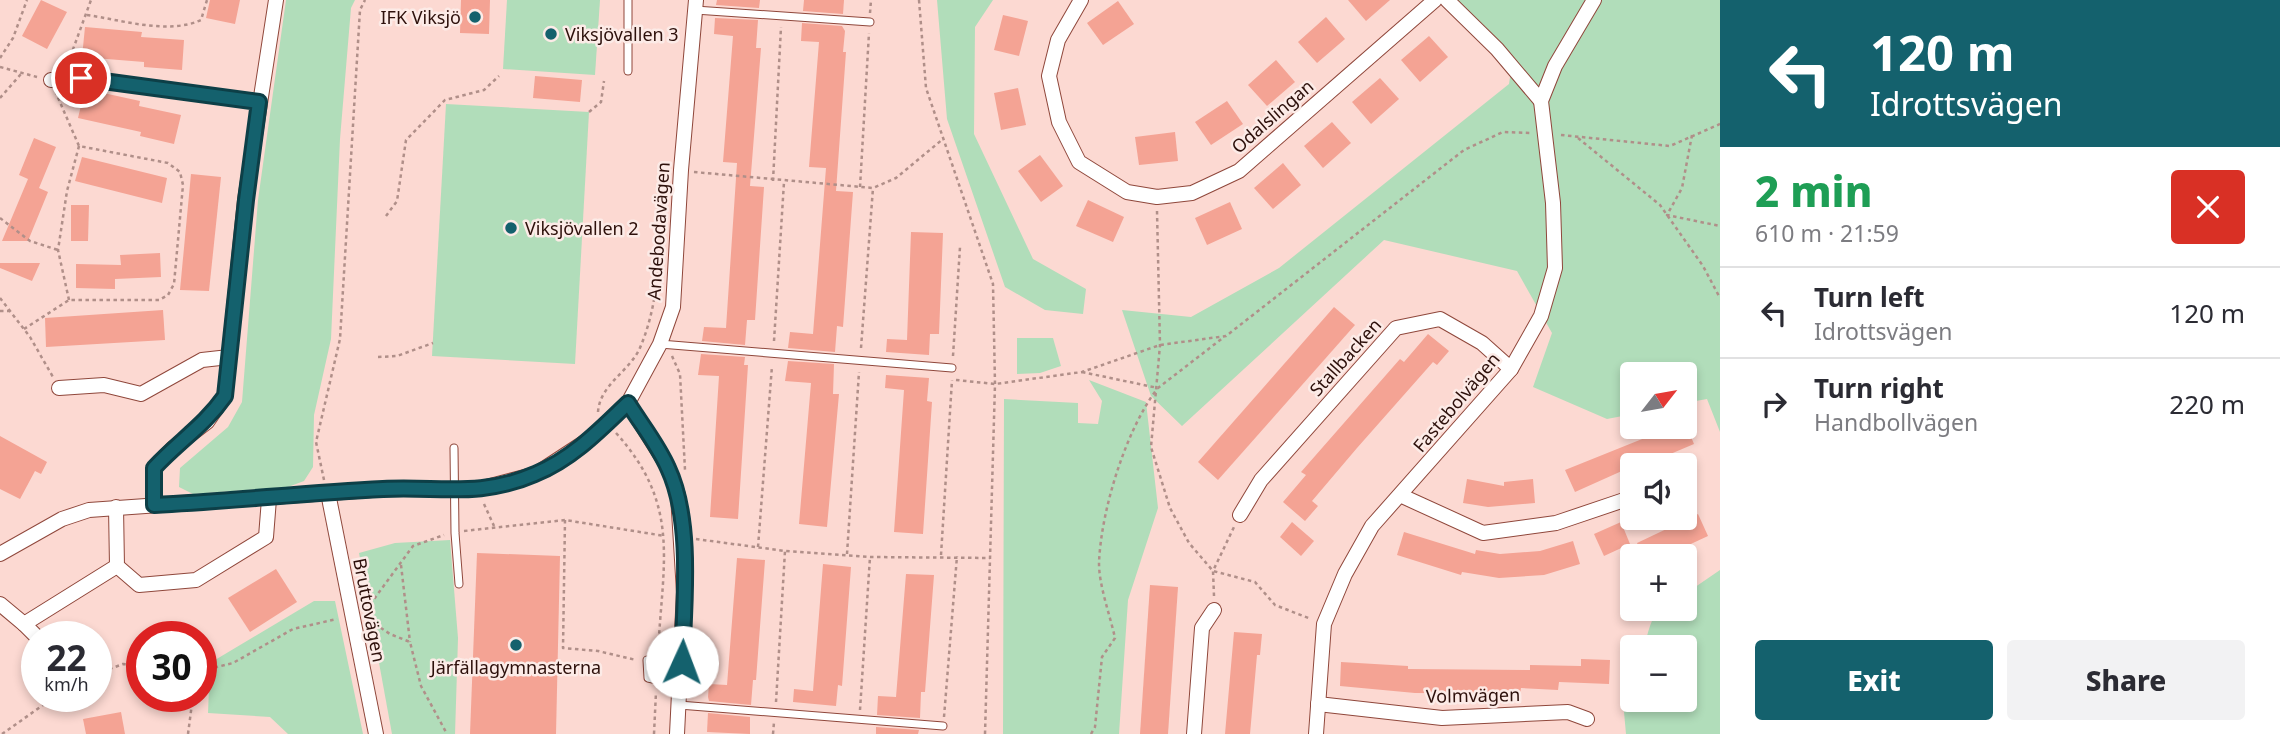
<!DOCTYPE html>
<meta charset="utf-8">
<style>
body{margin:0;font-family:"Noto Sans",sans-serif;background:#f2f2f3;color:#2b2b33;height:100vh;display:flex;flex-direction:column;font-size:26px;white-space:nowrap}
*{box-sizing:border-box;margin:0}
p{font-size:23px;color:#7c7c81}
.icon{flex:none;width:38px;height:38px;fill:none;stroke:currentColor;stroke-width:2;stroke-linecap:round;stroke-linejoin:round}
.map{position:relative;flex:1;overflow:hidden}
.details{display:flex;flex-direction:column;background:#fff;width:560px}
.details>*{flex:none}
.hud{background:#14616d;color:#fff;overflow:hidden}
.needle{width:46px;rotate:59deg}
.tools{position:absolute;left:1620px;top:362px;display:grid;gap:14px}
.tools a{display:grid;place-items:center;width:77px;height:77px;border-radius:7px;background:#fff;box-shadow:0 4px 10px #0003;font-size:35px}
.speed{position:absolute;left:21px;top:621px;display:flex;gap:14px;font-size:35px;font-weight:700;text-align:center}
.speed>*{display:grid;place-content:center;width:91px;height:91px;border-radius:50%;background:#fff;box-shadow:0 4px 10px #0003;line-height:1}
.speed small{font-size:18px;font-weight:400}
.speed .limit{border:10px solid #d22;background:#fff;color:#111}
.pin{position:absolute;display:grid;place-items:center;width:60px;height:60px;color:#fff;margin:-30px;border:4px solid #fff;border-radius:50%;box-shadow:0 2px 7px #0007}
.me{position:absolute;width:77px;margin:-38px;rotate:2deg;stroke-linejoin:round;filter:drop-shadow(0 0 5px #0008)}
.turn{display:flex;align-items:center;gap:24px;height:147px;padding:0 35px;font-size:32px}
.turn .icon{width:91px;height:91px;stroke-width:2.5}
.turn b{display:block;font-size:49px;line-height:60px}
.round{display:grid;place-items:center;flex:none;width:74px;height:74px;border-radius:7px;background:#f2f2f3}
.overview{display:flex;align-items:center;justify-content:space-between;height:119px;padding:0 35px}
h1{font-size:42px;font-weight:800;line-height:52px;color:#1e9e55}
.cta{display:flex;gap:14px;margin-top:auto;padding:14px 35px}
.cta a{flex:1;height:80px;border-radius:7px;background:#14616d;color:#fff;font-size:28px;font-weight:800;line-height:80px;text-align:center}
.cta a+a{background:#f2f2f3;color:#2b2b33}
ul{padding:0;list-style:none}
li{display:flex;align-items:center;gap:21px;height:91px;padding:0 35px;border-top:2px solid #e1e1e2}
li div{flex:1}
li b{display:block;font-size:26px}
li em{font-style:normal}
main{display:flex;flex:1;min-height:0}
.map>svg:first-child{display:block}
.green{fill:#b1ddba}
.building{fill:#f4a394}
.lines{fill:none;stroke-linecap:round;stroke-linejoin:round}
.service-casing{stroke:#8f473b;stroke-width:9}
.minor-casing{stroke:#8f473b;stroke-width:16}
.path{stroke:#b08f89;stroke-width:2.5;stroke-dasharray:3.5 3.5;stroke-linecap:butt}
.service{stroke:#fff;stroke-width:7}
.minor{stroke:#fff;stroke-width:14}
.route-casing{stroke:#0d3f47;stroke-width:18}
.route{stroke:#14616d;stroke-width:12}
.poi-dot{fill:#14616d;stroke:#fcebe7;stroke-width:2.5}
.labels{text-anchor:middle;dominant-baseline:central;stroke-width:5;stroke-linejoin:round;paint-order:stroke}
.poi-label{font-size:18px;fill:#2d100b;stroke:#fcebe7;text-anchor:start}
.street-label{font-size:18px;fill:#2d100b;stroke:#fcebe7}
</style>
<main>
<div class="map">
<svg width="1720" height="734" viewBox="0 0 1720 734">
<rect width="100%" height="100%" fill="#fcd9d2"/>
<!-- green -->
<g class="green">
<polygon points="286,0 355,0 351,8 340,139 331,339 314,415 313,467 304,481 288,487 193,494 179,487 180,468 228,427 242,402 258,200"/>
<polygon points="507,0 600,0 595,75 503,69"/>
<polygon points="937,0 993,0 975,27 974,134 1033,259 1086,289 1083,314 1045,310 1005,287 947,119"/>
<polygon points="1457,0 1720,0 1720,432 1707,399 1685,403 1685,374 1633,374 1633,414 1607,419 1533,387 1552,333 1517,271 1384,240 1182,426 1151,396 1122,310 1191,317 1279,268 1509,84 1513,57"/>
<polygon points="446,104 589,112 575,364 432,356"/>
<polygon points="1017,338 1053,338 1061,366 1040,373 1017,374"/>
<polygon points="1089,380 1146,402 1158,508 1128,600 1119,734 1003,734 1004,399 1078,403 1078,423 1098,424 1102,401"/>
<polygon points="450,540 458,638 455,734 392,734 359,553 395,543"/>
<path d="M1720,570V734H1626L1624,712L1633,685V700H1685V648L1644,647C1653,617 1650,609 1685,609V594Z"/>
<polygon points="314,601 335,601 363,734 288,734 270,717 208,713 210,663"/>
</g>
<!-- building -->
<g class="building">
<polygon points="41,0 67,12 47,49 22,36"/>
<polygon points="210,0 240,0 235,24 206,18"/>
<polygon points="461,0 490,0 489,34 460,33"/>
<polygon points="717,0 760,0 759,8 716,5"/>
<polygon points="804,0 844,0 843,14 803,11"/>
<polygon points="1348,0 1390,0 1366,21"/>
<polygon points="1118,1 1134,24 1103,45 1087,23"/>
<polygon points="1003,15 1028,21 1019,56 994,50"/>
<polygon points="1326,17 1345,39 1317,63 1298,42"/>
<polygon points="715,18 758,20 756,48 761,48 750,186 764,187 755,320 747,320 745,345 702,341 704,327 726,328 737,163 723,162 733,36 714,34"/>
<polygon points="802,23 842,26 845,31 843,52 846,52 836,191 853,192 843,327 837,326 835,352 788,348 790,332 813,334 826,168 809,167 819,42 801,41"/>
<polygon points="85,27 142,32 141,37 184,40 182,70 144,67 144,62 82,57"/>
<polygon points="1429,36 1448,57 1420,82 1401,60"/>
<polygon points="1276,60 1295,82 1267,106 1248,85"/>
<polygon points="535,76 582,80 580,102 533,98"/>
<polygon points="1380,78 1399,99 1371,124 1352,102"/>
<polygon points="1018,88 1026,125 1001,130 994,93"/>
<polygon points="85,89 140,101 139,106 181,115 174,144 140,136 141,132 78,118"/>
<polygon points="1227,101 1243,124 1211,145 1195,122"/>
<polygon points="1332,122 1351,143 1323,168 1304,146"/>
<polygon points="1175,132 1178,161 1139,165 1135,137"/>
<polygon points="34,138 56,147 39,188 48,192 28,241 2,241 28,179 19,175"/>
<polygon points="1040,155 1063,186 1041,202 1018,171"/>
<polygon points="82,157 167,178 162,203 75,181"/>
<polygon points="1283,163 1301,185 1273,209 1254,188"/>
<polygon points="191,174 221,177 209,291 180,290"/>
<polygon points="1088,200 1124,217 1113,242 1076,226"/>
<polygon points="1230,202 1242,229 1207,245 1195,218"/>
<polygon points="71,205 89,205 88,241 71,241"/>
<polygon points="911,232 943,233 939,334 930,334 929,355 886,352 887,339 907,340"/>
<polygon points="160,253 161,277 115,279 115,289 76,288 76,264 121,265 120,255"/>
<polygon points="0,263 40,263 32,281 0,268"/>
<polygon points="1334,307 1355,325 1218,480 1198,462"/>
<polygon points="163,310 165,340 46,347 45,318"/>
<polygon points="1428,334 1449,351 1437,365 1433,362 1357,448 1312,501 1318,506 1305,521 1283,502 1306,475 1301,472 1400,359 1404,362"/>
<polygon points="701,354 745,357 744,365 748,365 738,519 710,517 719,376 698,375"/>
<polygon points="788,361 834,364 833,394 839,394 827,527 799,524 811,383 785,381"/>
<polygon points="886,375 929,378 927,401 932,402 923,534 894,532 904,390 885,388"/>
<polygon points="1672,427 1687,427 1694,444 1642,466 1633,466 1575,492 1565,470"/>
<polygon points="0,436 47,462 41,474 35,471 20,499 0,489"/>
<polygon points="1467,479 1504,486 1504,482 1533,479 1535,503 1488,507 1463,503"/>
<polygon points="1698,514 1708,536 1665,556 1643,556 1637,543"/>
<polygon points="1292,522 1314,541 1301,556 1280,537"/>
<polygon points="1621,522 1630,544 1604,556 1594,534"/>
<polygon points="1404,532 1475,554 1476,550 1500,554 1540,551 1573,541 1580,564 1544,575 1499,578 1462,572 1461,575 1397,555"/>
<polygon points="477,553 560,556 556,734 470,734"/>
<polygon points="737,558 765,560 756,680 753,680 751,705 709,701 708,697 709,684 727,685"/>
<polygon points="823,564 851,567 842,686 838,685 836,706 793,702 794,689 813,691"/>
<polygon points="276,569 297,602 250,632 228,598"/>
<polygon points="906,574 934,575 925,692 921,692 920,718 877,715 878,696 896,697"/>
<polygon points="1150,585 1178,587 1168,734 1140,734"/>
<polygon points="1234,632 1262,634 1260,655 1257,655 1250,734 1225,734"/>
<polygon points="1581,659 1610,660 1609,684 1559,682 1558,690 1521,688 1520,694 1415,693 1340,686 1341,662 1408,666 1408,669 1530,670 1530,665 1581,666"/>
<polygon points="121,712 125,734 86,734 83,719"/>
<polygon points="708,713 750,717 750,734 707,732"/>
<polygon points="876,727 919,730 918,734 876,734"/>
</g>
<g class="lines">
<!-- service casing -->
<g class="service-casing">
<g id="service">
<polyline points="695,10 870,22"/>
<polyline points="628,71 628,0"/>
<polyline points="660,344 952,368"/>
<polyline points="454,448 455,533 459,584"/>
<polyline points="647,660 648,678 680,685"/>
<polyline points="679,705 943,726"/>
</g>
</g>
<!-- minor casing -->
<g class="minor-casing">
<g id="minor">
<polyline points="1081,0 1058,40 1049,76 1059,122 1079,162 1127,192 1157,197 1192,193 1239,171 1435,0"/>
<polyline points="1447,0 1497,49 1541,101"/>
<polyline points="51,80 81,78 259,102"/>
<polyline points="59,388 104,385 141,394 202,360 229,357"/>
<polyline points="628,403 668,467 678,495 684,592 677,734"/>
<polyline points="328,493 376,734"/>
<polyline points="1402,496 1483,533 1556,523 1633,497"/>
<polyline points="154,505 154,468 173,448 207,422 225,396 245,200 276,0"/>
<polyline points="116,507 117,566 139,585 196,580 266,537 269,499"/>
<polyline points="1240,515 1261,480 1396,328 1440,319 1482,343 1511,369"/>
<polyline points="0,554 62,519 89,510 386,489 479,489 536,474 591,438 628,403 660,344 673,307 681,170 696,0"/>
<polyline points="0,604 24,624 117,566"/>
<polyline points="24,624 37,637"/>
<polyline points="1318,704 1442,718 1568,712 1587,719"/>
<polyline points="1194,734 1202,628 1214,610"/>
<polyline points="1316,734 1324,624 1345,574 1372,526 1511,369 1541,316 1555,268 1553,203 1541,101 1555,66 1594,0"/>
</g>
</g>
<!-- path -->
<g class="path">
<polyline points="919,0 926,88 993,284 995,384 985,734"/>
<polyline points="870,13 871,0"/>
<path d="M87,15C122,20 168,35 201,20L207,0"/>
<polyline points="0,58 13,38 27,0"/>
<polyline points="68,63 91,0"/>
<polyline points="0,67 37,77"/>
<polyline points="0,98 21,74"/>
<polyline points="589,112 601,102 604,81"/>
<polyline points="1561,135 1670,146 1720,124"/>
<polyline points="1692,135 1682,188 1667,215 1720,226"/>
<polyline points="1578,138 1660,205 1703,266 1720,298"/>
<polyline points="694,172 873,188 896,178 943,139"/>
<polyline points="773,181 781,27"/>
<polyline points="860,187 869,33"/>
<polyline points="1157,211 1160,345 1151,447 1170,508 1189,543 1213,571 1255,582 1275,605 1311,619"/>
<polyline points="386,216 397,201 406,140 445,100 484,90 499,76"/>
<polyline points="0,218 30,241 58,250"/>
<polyline points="0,298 30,337 53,377"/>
<polyline points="69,300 58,250 67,191 79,146"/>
<polyline points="0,311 10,311"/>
<polyline points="24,329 69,300 159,300 168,295 174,284 183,185 180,172 168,163 79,146 56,93"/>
<polyline points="774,341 784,182"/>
<polyline points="861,348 873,188"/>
<polyline points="672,356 680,374 685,470"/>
<polyline points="953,356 960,247"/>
<polyline points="378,357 397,356 433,343"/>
<polyline points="1082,372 1158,388 1224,337"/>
<polyline points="956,380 995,384 1082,372 1160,345 1226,336 1464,150 1503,132 1530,133"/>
<path d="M598,412C600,385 627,373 639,350C656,312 658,273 661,233"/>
<path d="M616,433C682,506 662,564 658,654"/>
<polyline points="324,480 316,442 340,339 360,10 365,0"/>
<polyline points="484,504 494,526"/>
<polyline points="565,520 563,648 598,651 636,660"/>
<polyline points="464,531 565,520 665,536"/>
<polyline points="696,539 785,551 870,557 990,558"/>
<polyline points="758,547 772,366"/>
<polyline points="847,554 859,372"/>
<polyline points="941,555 952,380"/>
<polyline points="401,565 410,642"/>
<polyline points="1214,596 1213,571 1234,527"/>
<polyline points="366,610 413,546 444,535"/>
<polyline points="369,620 390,634 410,642 421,686 447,734"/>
<polyline points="201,671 233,663 293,629 337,619"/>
<polyline points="96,674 123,664 142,665"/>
<polyline points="776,702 785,551"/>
<polyline points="860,710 870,557"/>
<polyline points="944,717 957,556"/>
<polyline points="2,734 56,696"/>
<polyline points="188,734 193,696"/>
<polyline points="654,734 656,692"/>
<polyline points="773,734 774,722"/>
<path d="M1091,734L1095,727L1102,657L1115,638C1110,615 1099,586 1099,563C1101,510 1126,430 1157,389"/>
</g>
<!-- service -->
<use href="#service" class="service"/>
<!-- minor -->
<use href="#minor" class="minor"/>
</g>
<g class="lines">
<!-- route casing -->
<g class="route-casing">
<path id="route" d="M81,78L259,102L246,200L225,396C204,426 179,441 154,468V505C230,501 306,493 383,489C439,486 480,498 535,474C572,459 600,430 628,403C641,424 658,445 668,468C693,521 684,604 682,662"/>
</g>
<!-- route -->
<use href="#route" class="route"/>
</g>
<!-- markers -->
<g class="poi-dot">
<circle cx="475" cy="17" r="7"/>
<circle cx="551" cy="34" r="7"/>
<circle cx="511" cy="228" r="7"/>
<circle cx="516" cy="645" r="7"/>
</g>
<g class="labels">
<!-- poi labels -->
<g class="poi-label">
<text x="461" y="17" text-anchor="end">IFK Viksjö</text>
<text x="565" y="34">Viksjövallen 3</text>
<text x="525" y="228">Viksjövallen 2</text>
<text x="516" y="667" text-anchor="middle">Järfällagymnasterna</text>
</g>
<!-- street labels -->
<g class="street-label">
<text transform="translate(1272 116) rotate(-41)">Odalslingan</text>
<text transform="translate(658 231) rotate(-86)">Andebodavägen</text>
<text transform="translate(1345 357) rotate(-48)">Stallbacken</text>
<text transform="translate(1456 402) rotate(-50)">Fastebolvägen</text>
<text transform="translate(370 610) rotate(79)">Bruttovägen</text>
<text transform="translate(1473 695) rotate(-1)">Volmvägen</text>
</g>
</g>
</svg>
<div class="tools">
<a><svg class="needle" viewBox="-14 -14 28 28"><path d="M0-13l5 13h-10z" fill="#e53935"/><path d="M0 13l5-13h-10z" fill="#7c7c81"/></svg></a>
<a><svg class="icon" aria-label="sound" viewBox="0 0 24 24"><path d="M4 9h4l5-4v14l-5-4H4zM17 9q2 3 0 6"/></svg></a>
<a>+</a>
<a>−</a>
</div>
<div class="speed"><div>22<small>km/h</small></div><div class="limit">30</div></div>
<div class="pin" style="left:81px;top:78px;background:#d93025"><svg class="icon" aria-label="arrive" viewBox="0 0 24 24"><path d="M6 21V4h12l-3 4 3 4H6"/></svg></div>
<svg class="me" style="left:682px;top:662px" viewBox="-20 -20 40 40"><circle r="19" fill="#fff"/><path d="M0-13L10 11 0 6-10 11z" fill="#14616d"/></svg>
</div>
<section class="details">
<div class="hud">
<div class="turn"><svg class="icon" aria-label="left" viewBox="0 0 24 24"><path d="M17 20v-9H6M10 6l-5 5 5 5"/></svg><div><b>120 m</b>Idrottsvägen</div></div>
</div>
<div class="overview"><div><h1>2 min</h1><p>610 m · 21:59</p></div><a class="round" style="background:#d93025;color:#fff"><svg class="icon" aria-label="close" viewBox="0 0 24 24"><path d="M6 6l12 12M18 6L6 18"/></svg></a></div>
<ul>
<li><svg class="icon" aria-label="left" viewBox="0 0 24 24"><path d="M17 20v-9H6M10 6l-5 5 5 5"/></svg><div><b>Turn left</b><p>Idrottsvägen</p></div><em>120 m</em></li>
<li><svg class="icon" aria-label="right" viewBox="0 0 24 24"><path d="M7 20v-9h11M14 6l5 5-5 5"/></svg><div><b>Turn right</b><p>Handbollvägen</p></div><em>220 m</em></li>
</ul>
<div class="cta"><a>Exit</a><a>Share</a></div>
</section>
</main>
